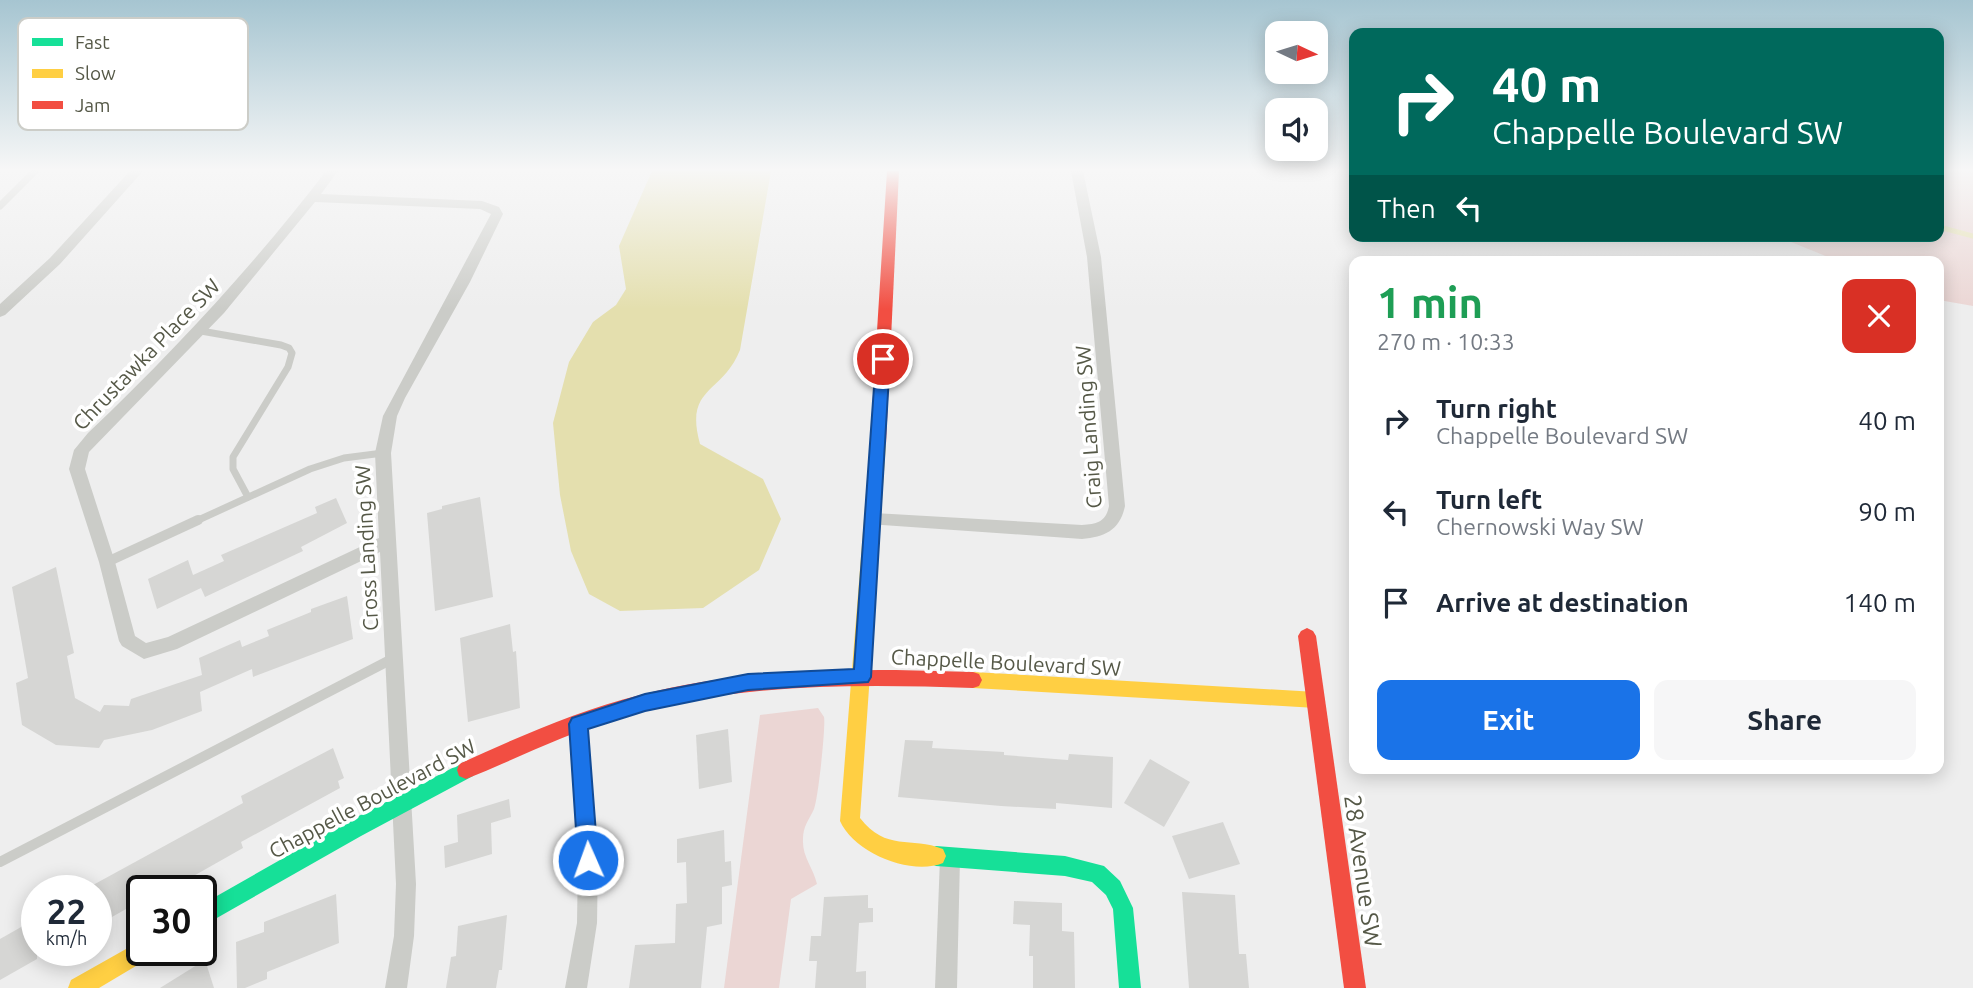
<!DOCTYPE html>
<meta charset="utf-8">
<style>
body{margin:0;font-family:Ubuntu,sans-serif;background:#f6f6f7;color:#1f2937;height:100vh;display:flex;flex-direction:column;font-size:26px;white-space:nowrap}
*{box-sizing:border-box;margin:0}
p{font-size:23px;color:#747a83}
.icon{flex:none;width:38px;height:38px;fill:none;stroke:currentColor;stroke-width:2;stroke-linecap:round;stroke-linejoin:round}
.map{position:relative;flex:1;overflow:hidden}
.side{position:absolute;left:1349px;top:256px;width:595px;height:518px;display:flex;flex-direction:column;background:#fff;border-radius:14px;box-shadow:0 4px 18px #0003}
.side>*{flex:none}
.guide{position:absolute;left:1349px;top:28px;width:595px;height:214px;border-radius:14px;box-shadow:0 4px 18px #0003;background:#00695c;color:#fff;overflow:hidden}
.needle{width:46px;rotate:94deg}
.tools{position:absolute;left:1265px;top:21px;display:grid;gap:14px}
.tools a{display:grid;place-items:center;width:63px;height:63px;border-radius:14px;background:#fff;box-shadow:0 4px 18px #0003;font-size:35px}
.speed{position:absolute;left:21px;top:875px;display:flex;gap:14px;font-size:35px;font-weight:700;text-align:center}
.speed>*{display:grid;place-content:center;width:91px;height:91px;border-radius:50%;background:#fff;box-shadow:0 4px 18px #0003;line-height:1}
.speed small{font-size:18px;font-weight:400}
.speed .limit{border:4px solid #111;border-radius:10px;background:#fff;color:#111}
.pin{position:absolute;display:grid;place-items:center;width:60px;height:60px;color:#fff;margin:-30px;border:4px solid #fff;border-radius:50%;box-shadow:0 2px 7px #0007}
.me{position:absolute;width:77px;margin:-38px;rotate:358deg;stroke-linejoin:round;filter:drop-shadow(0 0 5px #0008)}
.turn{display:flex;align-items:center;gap:24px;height:147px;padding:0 28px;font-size:32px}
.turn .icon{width:91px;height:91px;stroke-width:2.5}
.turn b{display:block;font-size:49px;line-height:60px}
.then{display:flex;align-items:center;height:66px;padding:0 28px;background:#0003;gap:14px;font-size:26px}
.round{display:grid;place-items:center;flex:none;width:74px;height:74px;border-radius:14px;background:#f6f6f7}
.overview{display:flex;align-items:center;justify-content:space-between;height:119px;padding:0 28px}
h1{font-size:42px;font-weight:700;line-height:52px;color:#1e9e55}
.cta{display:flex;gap:14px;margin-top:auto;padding:14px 28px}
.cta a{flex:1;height:80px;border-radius:14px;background:#1a73e8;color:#fff;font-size:28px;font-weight:700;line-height:80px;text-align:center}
.cta a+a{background:#f6f6f7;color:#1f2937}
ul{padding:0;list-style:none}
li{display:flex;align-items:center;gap:21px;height:91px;padding:0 28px}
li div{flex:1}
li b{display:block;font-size:26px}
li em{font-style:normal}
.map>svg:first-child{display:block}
.green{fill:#ebd6d4}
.water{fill:#e4dfae}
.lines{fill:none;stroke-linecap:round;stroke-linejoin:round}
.stream{stroke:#e4dfae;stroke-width:5}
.building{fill:#d6d6d4}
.lane-far1{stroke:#cbccc8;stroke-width:7}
.lane{stroke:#cbccc8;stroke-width:10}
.street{fill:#cbccc8;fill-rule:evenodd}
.fast{fill:#16e098;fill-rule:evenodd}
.slow{fill:#ffcf43;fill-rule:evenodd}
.jam{fill:#f24e42;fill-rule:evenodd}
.route{fill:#1a73e8;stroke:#114b97;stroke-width:2}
.labels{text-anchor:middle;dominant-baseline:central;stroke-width:7;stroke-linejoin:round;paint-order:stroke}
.street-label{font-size:21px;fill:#555847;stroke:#fff}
.near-street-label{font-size:24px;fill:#555847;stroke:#fff}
.key{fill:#fff;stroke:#cccdc8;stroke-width:2}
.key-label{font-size:19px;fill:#555847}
</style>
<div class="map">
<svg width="1973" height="988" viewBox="0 0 1973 988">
<rect width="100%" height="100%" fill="#eee"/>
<!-- green -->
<g class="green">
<polygon points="1939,171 1973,171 1973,306 1939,300 1939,261 1838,261 1776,236 1939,236"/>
<path d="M818,708C820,711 822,714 824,717C826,725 818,800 814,809C809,820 803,826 803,839C802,857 813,867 817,884L791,899L779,988H724L760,715Z"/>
</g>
<!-- water -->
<path class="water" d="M652,171H771L740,350C722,395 684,386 700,444L763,479L781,519L759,570L703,608L620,611L589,594L571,551L560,495L553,423L569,362L593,322L616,305L626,289L619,246Z"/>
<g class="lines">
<!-- stream -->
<polyline class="stream" points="1939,227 1973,236"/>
</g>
<!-- building -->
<g class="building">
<polygon points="480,497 493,597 435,611 427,513 442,509 442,506"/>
<polygon points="336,498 347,523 301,547 303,551 205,597 201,588 157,609 148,579 188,560 193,575 224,561 221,555 317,513 315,507"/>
<polygon points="56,567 74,653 67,656 75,698 100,712 104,705 129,706 131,699 202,675 199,658 240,640 242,647 269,636 267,630 311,612 311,609 347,596 353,639 253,677 252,669 200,692 202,711 152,730 104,740 99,748 56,745 22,725 16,683 28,678 12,587"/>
<polygon points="510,624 513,652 516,651 520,708 468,722 460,638"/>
<polygon points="728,729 732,782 699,789 696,735"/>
<polygon points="905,740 933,741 932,748 1004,752 1004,755 1068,760 1069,754 1113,757 1112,808 1056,803 1056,809 1001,806 898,797"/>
<polygon points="333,748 344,778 338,781 340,788 241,842 243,848 167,891 142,891 142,900 96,926 96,891 82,891 243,803 241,796"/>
<polygon points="1150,759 1190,782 1164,827 1124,803"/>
<polygon points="509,799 511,817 491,823 492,854 445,868 444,846 458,842 457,815"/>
<polygon points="1223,822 1240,864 1189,879 1172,836"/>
<polygon points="724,830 725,862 731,861 732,885 722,887 722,924 707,927 701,988 629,988 635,945 675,943 676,904 687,903 686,862 677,863 677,839"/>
<polygon points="1182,892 1235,895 1239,954 1246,954 1249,988 1189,988"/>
<polygon points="336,894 339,943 267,972 267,979 245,988 237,988 236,942 264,932 264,922"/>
<polygon points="868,895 868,908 873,908 873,922 859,923 856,972 866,971 866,988 815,988 817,961 809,961 811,936 821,936 824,897"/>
<polygon points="1014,901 1062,903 1062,931 1074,932 1075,988 1033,988 1033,956 1029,956 1030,925 1013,924"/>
<polygon points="507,915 502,970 499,970 496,988 446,988 451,957 456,956 458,926"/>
<polygon points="37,918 37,959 0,980 0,939"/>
<polygon points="205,960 214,988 160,988"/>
</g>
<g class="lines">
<!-- lane-far1 -->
<g class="lane-far1">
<polyline points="0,206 35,171"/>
<polyline points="201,331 281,345 289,348 292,353 288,367 233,457 233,469 248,497"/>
<polyline points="194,522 310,469 344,458 383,453"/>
</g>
<!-- lane -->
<g class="lane">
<polyline points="107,562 198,520"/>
<polyline points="0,862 392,659"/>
</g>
<!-- street -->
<g class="street">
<polygon points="130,171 143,171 60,264 5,315 0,317 0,304 50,258"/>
<path d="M326,171H338L321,194L482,201L499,207L503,214L470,282L405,398L397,416L391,453L416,884L414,936L407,988H385L394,936L396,884L380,552L177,649L144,659L122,646L119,641L99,562L69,469L74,450L88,433C174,351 254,265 326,171ZM315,202L480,209L491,214L383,416L375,453L379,538L168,637L146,643L135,636L115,562L85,469L89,452L224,313Z"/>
<path d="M1071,171H1083L1101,257L1125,506C1120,530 1105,537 1082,539L868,524L866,519L868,514L874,513L1082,525C1097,524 1106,522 1109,506L1087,257Z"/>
<polygon points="578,716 584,718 587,724 598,860 597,923 587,988 565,988 577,923 578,860 569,724 572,718"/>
<polygon points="950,848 957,851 960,858 957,988 935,988 940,858 943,851"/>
</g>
<!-- fast -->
<g class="fast">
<polygon points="466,761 473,764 475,770 473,776 361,836 201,927 201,905 347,822"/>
<polygon points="936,846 1065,856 1104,866 1120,881 1133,908 1141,988 1119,988 1113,909 1106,895 1092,882 1065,876 936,866 929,863 926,856 929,849"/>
</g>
<!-- slow -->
<g class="slow">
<path d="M878,437L886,443L860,818C886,852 911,836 943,849L946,856L943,863C911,876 854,853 840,821L870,443Z"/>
<polygon points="973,672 1316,692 1322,694 1325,700 1322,706 1316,708 973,688 967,686 964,680 967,674"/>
<polygon points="142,940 142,950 154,950 151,957 99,988 68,988 71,980"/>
</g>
<!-- jam -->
<g class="jam">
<polygon points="887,171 899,171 886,443 878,449 870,443"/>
<polygon points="1307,628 1313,631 1316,636 1366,988 1344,988 1298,636 1301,631"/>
<path d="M896,670L973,672L979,674L982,680L979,686L973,688C853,684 730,683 614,719C563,735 516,759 466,779L459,776L457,770L459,764C518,737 577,711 640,695C723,673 810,670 896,670Z"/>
</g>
</g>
<!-- sky -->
<linearGradient id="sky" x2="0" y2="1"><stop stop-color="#a6c5d1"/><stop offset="0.55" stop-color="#f7f7f7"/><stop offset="1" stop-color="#f7f7f7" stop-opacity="0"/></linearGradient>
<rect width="1973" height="309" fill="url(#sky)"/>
<!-- route -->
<polygon class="route" points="883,353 890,359 871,677 868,682 748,690 645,711 588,729 598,860 595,867 588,870 581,867 578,860 569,724 572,718 645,694 748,674 854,669 876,359"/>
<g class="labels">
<!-- street labels -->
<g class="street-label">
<text transform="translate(146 354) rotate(-46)">Chrustawka Place SW</text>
<text transform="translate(1088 427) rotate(-94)">Craig Landing SW</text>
<text transform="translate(366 548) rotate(-93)">Cross Landing SW</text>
<text transform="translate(1006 662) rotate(3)">Chappelle Boulevard SW</text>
<text transform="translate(372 798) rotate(-28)">Chappelle Boulevard SW</text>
</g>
<!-- near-street labels -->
<g class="near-street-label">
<text transform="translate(1363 871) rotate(82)">28 Avenue SW</text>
</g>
</g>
<!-- legend -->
<rect x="18" y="18" width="230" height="112" rx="10" class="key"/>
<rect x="32" y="38" width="31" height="8" fill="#16e098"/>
<rect x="32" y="69" width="31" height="9" fill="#ffcf43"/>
<rect x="32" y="101" width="31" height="8" fill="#f24e42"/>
<g class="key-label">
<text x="75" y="49">Fast</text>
<text x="75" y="80">Slow</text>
<text x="75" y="112">Jam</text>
</g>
</svg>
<div class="tools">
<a><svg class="needle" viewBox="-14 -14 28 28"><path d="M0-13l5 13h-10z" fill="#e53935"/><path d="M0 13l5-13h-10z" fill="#747a83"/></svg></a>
<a><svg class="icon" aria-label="sound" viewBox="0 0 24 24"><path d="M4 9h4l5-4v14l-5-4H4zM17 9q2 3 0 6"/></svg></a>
</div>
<div class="speed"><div>22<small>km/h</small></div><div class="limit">30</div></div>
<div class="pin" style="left:883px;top:359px;background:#d93025"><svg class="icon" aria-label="arrive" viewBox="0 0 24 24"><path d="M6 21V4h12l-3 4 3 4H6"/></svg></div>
<svg class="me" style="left:588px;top:860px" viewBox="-20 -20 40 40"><circle r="17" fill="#1a73e8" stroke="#fff" stroke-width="3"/><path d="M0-11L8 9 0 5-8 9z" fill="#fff"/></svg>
<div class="guide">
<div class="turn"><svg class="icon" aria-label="right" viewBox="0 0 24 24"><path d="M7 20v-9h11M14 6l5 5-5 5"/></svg><div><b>40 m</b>Chappelle Boulevard SW</div></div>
<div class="then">Then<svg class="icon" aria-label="left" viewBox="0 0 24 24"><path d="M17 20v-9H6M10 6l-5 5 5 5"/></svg></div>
</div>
<section class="side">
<div class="overview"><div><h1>1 min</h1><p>270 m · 10:33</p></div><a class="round" style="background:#d93025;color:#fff"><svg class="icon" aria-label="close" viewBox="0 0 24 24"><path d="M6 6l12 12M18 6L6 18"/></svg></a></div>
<ul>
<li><svg class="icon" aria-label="right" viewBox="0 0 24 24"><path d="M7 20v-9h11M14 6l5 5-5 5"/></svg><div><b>Turn right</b><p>Chappelle Boulevard SW</p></div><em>40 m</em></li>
<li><svg class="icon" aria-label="left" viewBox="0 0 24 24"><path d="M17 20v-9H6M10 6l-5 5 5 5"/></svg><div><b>Turn left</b><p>Chernowski Way SW</p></div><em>90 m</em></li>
<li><svg class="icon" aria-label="arrive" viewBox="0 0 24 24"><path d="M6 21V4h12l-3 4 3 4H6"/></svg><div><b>Arrive at destination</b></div><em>140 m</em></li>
</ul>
<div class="cta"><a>Exit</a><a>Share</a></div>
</section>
</div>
